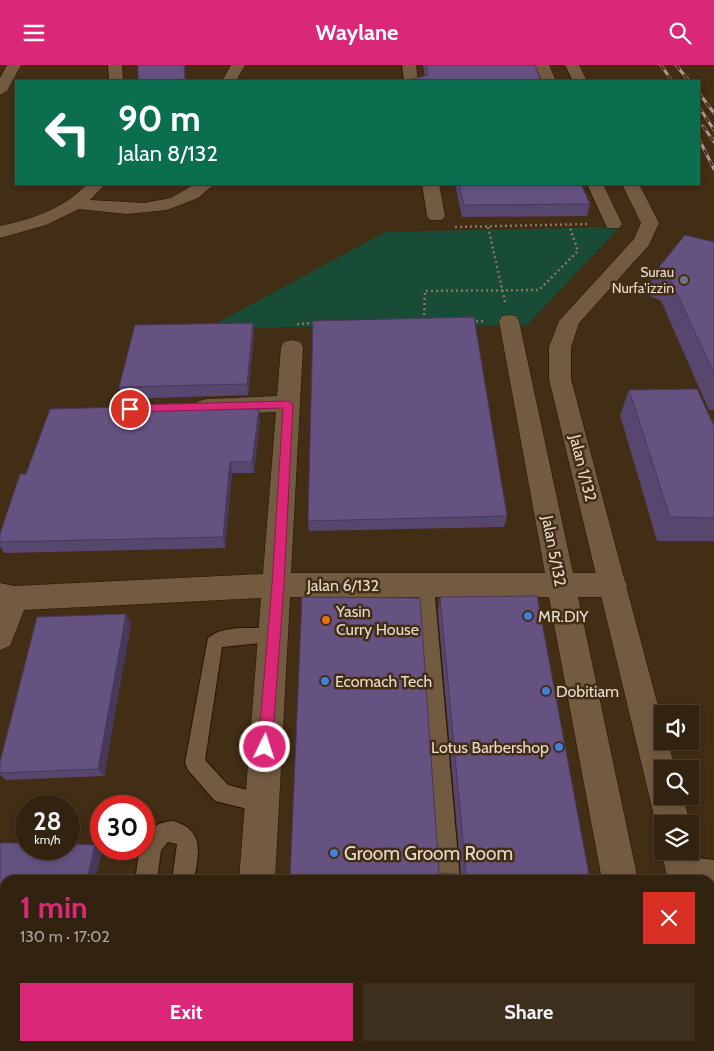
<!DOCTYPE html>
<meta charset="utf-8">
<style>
body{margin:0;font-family:Cabin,sans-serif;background:#3d2f1e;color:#f1f3f6;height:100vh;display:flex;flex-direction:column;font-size:19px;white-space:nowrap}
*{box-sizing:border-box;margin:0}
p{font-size:16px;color:#a8a49f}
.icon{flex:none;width:28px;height:28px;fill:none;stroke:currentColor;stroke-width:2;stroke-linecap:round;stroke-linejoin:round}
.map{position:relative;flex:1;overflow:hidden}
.details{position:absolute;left:0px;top:810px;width:715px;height:176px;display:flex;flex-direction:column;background:#322210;border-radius:15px 15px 0 0;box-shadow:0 2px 8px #0003,0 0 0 1px #4d3f30}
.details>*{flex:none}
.banner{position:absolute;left:15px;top:15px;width:685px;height:105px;border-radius:0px;box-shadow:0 2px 8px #0003,0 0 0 1px #4d3f30;background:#0b6e4f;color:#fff;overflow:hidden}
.controls{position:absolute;left:654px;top:640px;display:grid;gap:10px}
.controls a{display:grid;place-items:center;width:45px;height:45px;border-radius:0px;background:#322210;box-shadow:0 2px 8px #0003,0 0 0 1px #4d3f30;font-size:25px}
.speed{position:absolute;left:15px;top:730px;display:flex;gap:10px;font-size:25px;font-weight:700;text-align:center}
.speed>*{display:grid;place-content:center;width:65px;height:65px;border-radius:50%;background:#322210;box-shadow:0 2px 8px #0003,0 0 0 1px #4d3f30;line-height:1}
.speed small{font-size:12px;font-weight:400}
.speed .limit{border:8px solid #d22;background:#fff;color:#111}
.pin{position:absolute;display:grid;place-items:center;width:42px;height:42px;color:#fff;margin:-21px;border:2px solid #fff;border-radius:50%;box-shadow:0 1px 5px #0007}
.me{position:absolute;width:55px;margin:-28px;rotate:4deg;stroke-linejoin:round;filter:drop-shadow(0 0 4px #0008)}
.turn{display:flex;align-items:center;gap:18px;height:105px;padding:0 20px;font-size:22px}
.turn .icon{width:65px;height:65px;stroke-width:2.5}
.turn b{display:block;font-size:35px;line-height:42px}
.round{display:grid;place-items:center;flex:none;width:52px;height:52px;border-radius:0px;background:#3d2f1e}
.summary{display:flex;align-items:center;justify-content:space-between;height:85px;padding:0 20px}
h1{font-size:30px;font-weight:700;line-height:38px;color:#db2777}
.button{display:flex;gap:10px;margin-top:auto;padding:10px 20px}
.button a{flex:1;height:58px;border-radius:0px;background:#db2777;color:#fff;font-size:20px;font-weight:700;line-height:58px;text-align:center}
.button a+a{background:#3d2f1e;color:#f1f3f6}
header{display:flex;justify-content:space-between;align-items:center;height:65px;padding:0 20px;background:#db2777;color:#fff;font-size:22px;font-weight:700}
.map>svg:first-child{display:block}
.green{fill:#194c36}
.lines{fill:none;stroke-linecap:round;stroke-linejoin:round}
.lane-casing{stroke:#281500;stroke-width:2}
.street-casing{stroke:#281500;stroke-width:1}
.secondary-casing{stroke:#281500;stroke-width:1}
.path{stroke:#887662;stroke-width:2.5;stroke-dasharray:2 3;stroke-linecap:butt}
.lane{fill:#725b41;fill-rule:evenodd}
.street{fill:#725b41;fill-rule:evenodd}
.secondary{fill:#725b41;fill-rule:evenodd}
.rail-casing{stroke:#ab9a89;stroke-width:3}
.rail{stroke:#422d15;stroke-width:2;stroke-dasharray:6;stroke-linecap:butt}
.wall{fill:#57476f}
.shaded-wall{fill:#47395a}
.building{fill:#655281;stroke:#47395a}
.route{fill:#db2777;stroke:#8e194d}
.worship-dot{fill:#6b7280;stroke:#422d15;stroke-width:2}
.shop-dot{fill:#3f7fe0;stroke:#422d15;stroke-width:2}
.food-dot{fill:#e8710a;stroke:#422d15;stroke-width:2}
.labels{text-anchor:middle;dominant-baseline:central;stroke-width:5;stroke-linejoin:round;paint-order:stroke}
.far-poi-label{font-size:14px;fill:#e8dacc;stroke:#422d15;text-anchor:end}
.street-label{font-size:16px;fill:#e8dacc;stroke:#422d15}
.poi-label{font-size:16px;fill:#e8dacc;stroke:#422d15;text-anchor:start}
.near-poi-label{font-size:19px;fill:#e8dacc;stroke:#422d15;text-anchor:start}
</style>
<header><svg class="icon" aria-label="menu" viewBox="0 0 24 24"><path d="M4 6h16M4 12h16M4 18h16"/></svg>Waylane<svg class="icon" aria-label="search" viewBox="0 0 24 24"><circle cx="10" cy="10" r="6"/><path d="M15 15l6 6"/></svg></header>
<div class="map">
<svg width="714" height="986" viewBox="0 0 714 986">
<rect width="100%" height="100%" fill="#422d15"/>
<!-- green -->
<polygon class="green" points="620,162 527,260 208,263 385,167"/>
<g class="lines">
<!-- lane casing -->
<g class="lane-casing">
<g id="lane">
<polygon points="426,513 432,515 434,520 460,815 438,815 418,520 420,515"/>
<path d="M274,563L280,566L283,571L280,576L222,582L205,695L228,720L267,730L270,737L267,744L260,747L215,736L188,705L185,698L208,573C224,559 253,564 274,563Z"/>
<path d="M173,756C205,765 199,788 194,815H172L177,779L168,777L161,785L157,815H135L139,788L141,784H144C144,766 156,757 173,756Z"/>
<polygon points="683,791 714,795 714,817 675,810 672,802 675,794"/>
<rect x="451" y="981" width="24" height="5"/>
</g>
</g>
<!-- street casing -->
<g class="street-casing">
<g id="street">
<polygon points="7,0 21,0 7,26 0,30 0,13"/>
<polygon points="108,0 122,0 123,16 109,16"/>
<polygon points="231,0 245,0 236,16 222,16"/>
<polygon points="402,0 416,0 418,16 404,16"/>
<polygon points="535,0 549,0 556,16 542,16"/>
<path d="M87,119H105L90,135L144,138L171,133L195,119H214L198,133L167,145L127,149L79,144L46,160L0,173V161C32,154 64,144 87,119Z"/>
<polygon points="422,119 439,119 445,151 442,155 430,155 427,151"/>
<polygon points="587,119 603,119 622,159 619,163 607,163"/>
<polygon points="509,250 516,251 519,256 573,508 613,508 623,512 627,520 623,528 613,532 578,532 638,815 602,815 549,532 290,532 275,815 239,815 261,533 24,545 10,581 0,585 0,518 14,521 263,509 276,347 207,350 199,348 195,342 199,336 207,334 277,331 281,282 284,277 292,275 300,277 303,282 291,508 545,508 499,256 502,251"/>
<polygon points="0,959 5,959 5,981 25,981 23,986 0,986"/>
<polygon points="83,981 212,981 214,986 85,986"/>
<rect x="228" y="981" width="42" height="5"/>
<polygon points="634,981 675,981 676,986 634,986"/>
</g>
</g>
<!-- secondary casing -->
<g class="secondary-casing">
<g id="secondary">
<polygon points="565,0 579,0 587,16 573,16"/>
<polygon points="622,119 639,119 659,158 649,180 579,258 571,282 571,314 662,656 662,676 668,676 675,704 662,704 662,731 683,731 690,759 662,759 662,772 656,759 549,314 549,282 559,256 634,174 641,158"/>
<polygon points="690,773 697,786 704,815 668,815 661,786 662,783 662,786 690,786"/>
<polygon points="710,889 714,890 714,943 710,941"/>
</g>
</g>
<!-- path -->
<g class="path">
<polyline points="455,162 588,159"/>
<polyline points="488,162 505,237"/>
<polyline points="424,255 425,226 539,225 578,186 569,160"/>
<polyline points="471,256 485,256"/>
<polyline points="297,259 315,258"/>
</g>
<!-- lane -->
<use href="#lane" class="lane"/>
<!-- street -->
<use href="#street" class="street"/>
<!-- secondary -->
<use href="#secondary" class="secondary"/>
<!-- rail casing -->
<g class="rail-casing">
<g id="rail">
<polyline points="661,0 672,16"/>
<polyline points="676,0 689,16"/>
<polyline points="699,28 714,48"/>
<polyline points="699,42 714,65"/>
<polyline points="703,61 714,77"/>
<polyline points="699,74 714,104"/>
</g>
</g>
<!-- rail -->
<use href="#rail" class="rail"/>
</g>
<!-- wall -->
<g class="wall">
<polygon points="423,0 535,0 425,11"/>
<polygon points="455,119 581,119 590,139 587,151 462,152"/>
<polygon points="714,177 714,345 709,345 661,236 646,229 655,207"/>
<polygon points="253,258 254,269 248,330 122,334 119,322"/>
<polygon points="629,325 714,361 714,476 657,476 620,350"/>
<polygon points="246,344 260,355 254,408 232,408 225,483 4,488 0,481 0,469 26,409"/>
<polygon points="507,451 504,462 309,466 308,456"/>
<polygon points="440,532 590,815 290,815 439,808 461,809 438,546"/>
<polygon points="131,558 104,711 6,715 0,710 0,697"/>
<polygon points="0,778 102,786 5,815 5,919 0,919"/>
<polygon points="477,981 621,981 622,986 476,986"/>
</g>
<!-- shaded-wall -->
<g class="shaded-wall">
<polygon points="184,0 185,0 186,16 185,16"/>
<polygon points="253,258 254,269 248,330 247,319"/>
<polygon points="259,344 260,355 254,408 252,397"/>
<polygon points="230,397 232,408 225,483 223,472"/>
<polygon points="126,549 131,558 104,711 98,704"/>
<polygon points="95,780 102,786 95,815 87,815"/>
</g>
<!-- building -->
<g class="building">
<polygon points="138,0 184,0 185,16 138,16"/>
<polygon points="426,0 535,0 541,16 406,16 428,10"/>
<polygon points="459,119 581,119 590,139 464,140"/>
<polygon points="685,170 714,177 714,308 670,214 655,207"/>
<polygon points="474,252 507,451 308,456 313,256"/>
<polygon points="253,258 247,319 119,322 135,260"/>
<polygon points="697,324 714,361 714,453 670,452 629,325"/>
<polygon points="245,339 244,344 259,344 252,397 230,397 223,472 0,477 0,469 20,409 26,409 50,344"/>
<polygon points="537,531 590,815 290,815 302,532 420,533 439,808 464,810 466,808 440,532"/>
<polygon points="126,549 98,704 0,708 0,697 37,552"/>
<polygon points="0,778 26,778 26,784 69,784 69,779 95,780 87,815 5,815 5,916 0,916"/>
<rect x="284" y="981" width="145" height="5"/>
<polygon points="482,981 621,981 622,986 481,986"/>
</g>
<!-- route -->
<polygon class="route" points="288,336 293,339 284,520 272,682 270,686 265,688 260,686 258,682 272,520 283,343 130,347 125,344 130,340"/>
<!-- markers -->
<circle class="worship-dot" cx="684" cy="215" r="5"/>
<g class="shop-dot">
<circle cx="528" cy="551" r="5"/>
<circle cx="325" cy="616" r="5"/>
<circle cx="546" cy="626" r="5"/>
<circle cx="559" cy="682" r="5"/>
<circle cx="334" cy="788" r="5"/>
</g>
<circle class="food-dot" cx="326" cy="555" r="5"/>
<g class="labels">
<!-- far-poi labels -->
<g class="far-poi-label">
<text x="674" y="207">Surau<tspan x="674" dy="16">Nurfa'izzin</tspan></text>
</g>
<!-- street labels -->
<g class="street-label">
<text transform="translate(583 403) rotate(76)">Jalan 1/132</text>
<text transform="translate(554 486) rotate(79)">Jalan 5/132</text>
<text x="343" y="520">Jalan 6/132</text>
</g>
<!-- poi labels -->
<g class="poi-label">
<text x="336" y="546">Yasin<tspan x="336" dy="18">Curry House</tspan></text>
<text x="538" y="551">MR.DIY</text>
<text x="335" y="616">Ecomach Tech</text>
<text x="556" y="626">Dobitiam</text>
<text x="549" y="682" text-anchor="end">Lotus Barbershop</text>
</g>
<!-- near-poi labels -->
<g class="near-poi-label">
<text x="344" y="788">Groom Groom Room</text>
</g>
</g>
</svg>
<div class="controls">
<a><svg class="icon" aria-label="sound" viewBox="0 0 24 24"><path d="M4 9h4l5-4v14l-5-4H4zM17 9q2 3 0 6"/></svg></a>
<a><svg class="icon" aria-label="search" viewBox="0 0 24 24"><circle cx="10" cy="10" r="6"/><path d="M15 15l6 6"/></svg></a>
<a><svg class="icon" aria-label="layers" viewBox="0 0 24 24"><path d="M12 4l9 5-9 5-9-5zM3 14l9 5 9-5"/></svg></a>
</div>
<div class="speed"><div>28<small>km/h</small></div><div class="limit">30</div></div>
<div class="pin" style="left:130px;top:344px;background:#d93025"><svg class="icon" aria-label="arrive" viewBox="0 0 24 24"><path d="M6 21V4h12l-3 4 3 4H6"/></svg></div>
<svg class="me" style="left:265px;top:682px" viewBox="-20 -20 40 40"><circle r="17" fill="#db2777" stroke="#fff" stroke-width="3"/><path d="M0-11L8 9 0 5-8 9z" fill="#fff"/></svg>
<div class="banner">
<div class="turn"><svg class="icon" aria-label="left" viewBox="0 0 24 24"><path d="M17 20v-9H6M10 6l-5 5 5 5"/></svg><div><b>90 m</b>Jalan 8/132</div></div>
</div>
<section class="details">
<div class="summary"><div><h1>1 min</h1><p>130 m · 17:02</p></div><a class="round" style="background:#d93025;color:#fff"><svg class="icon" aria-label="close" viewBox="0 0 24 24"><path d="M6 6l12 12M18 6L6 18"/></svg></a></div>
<div class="button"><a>Exit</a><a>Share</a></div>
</section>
</div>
